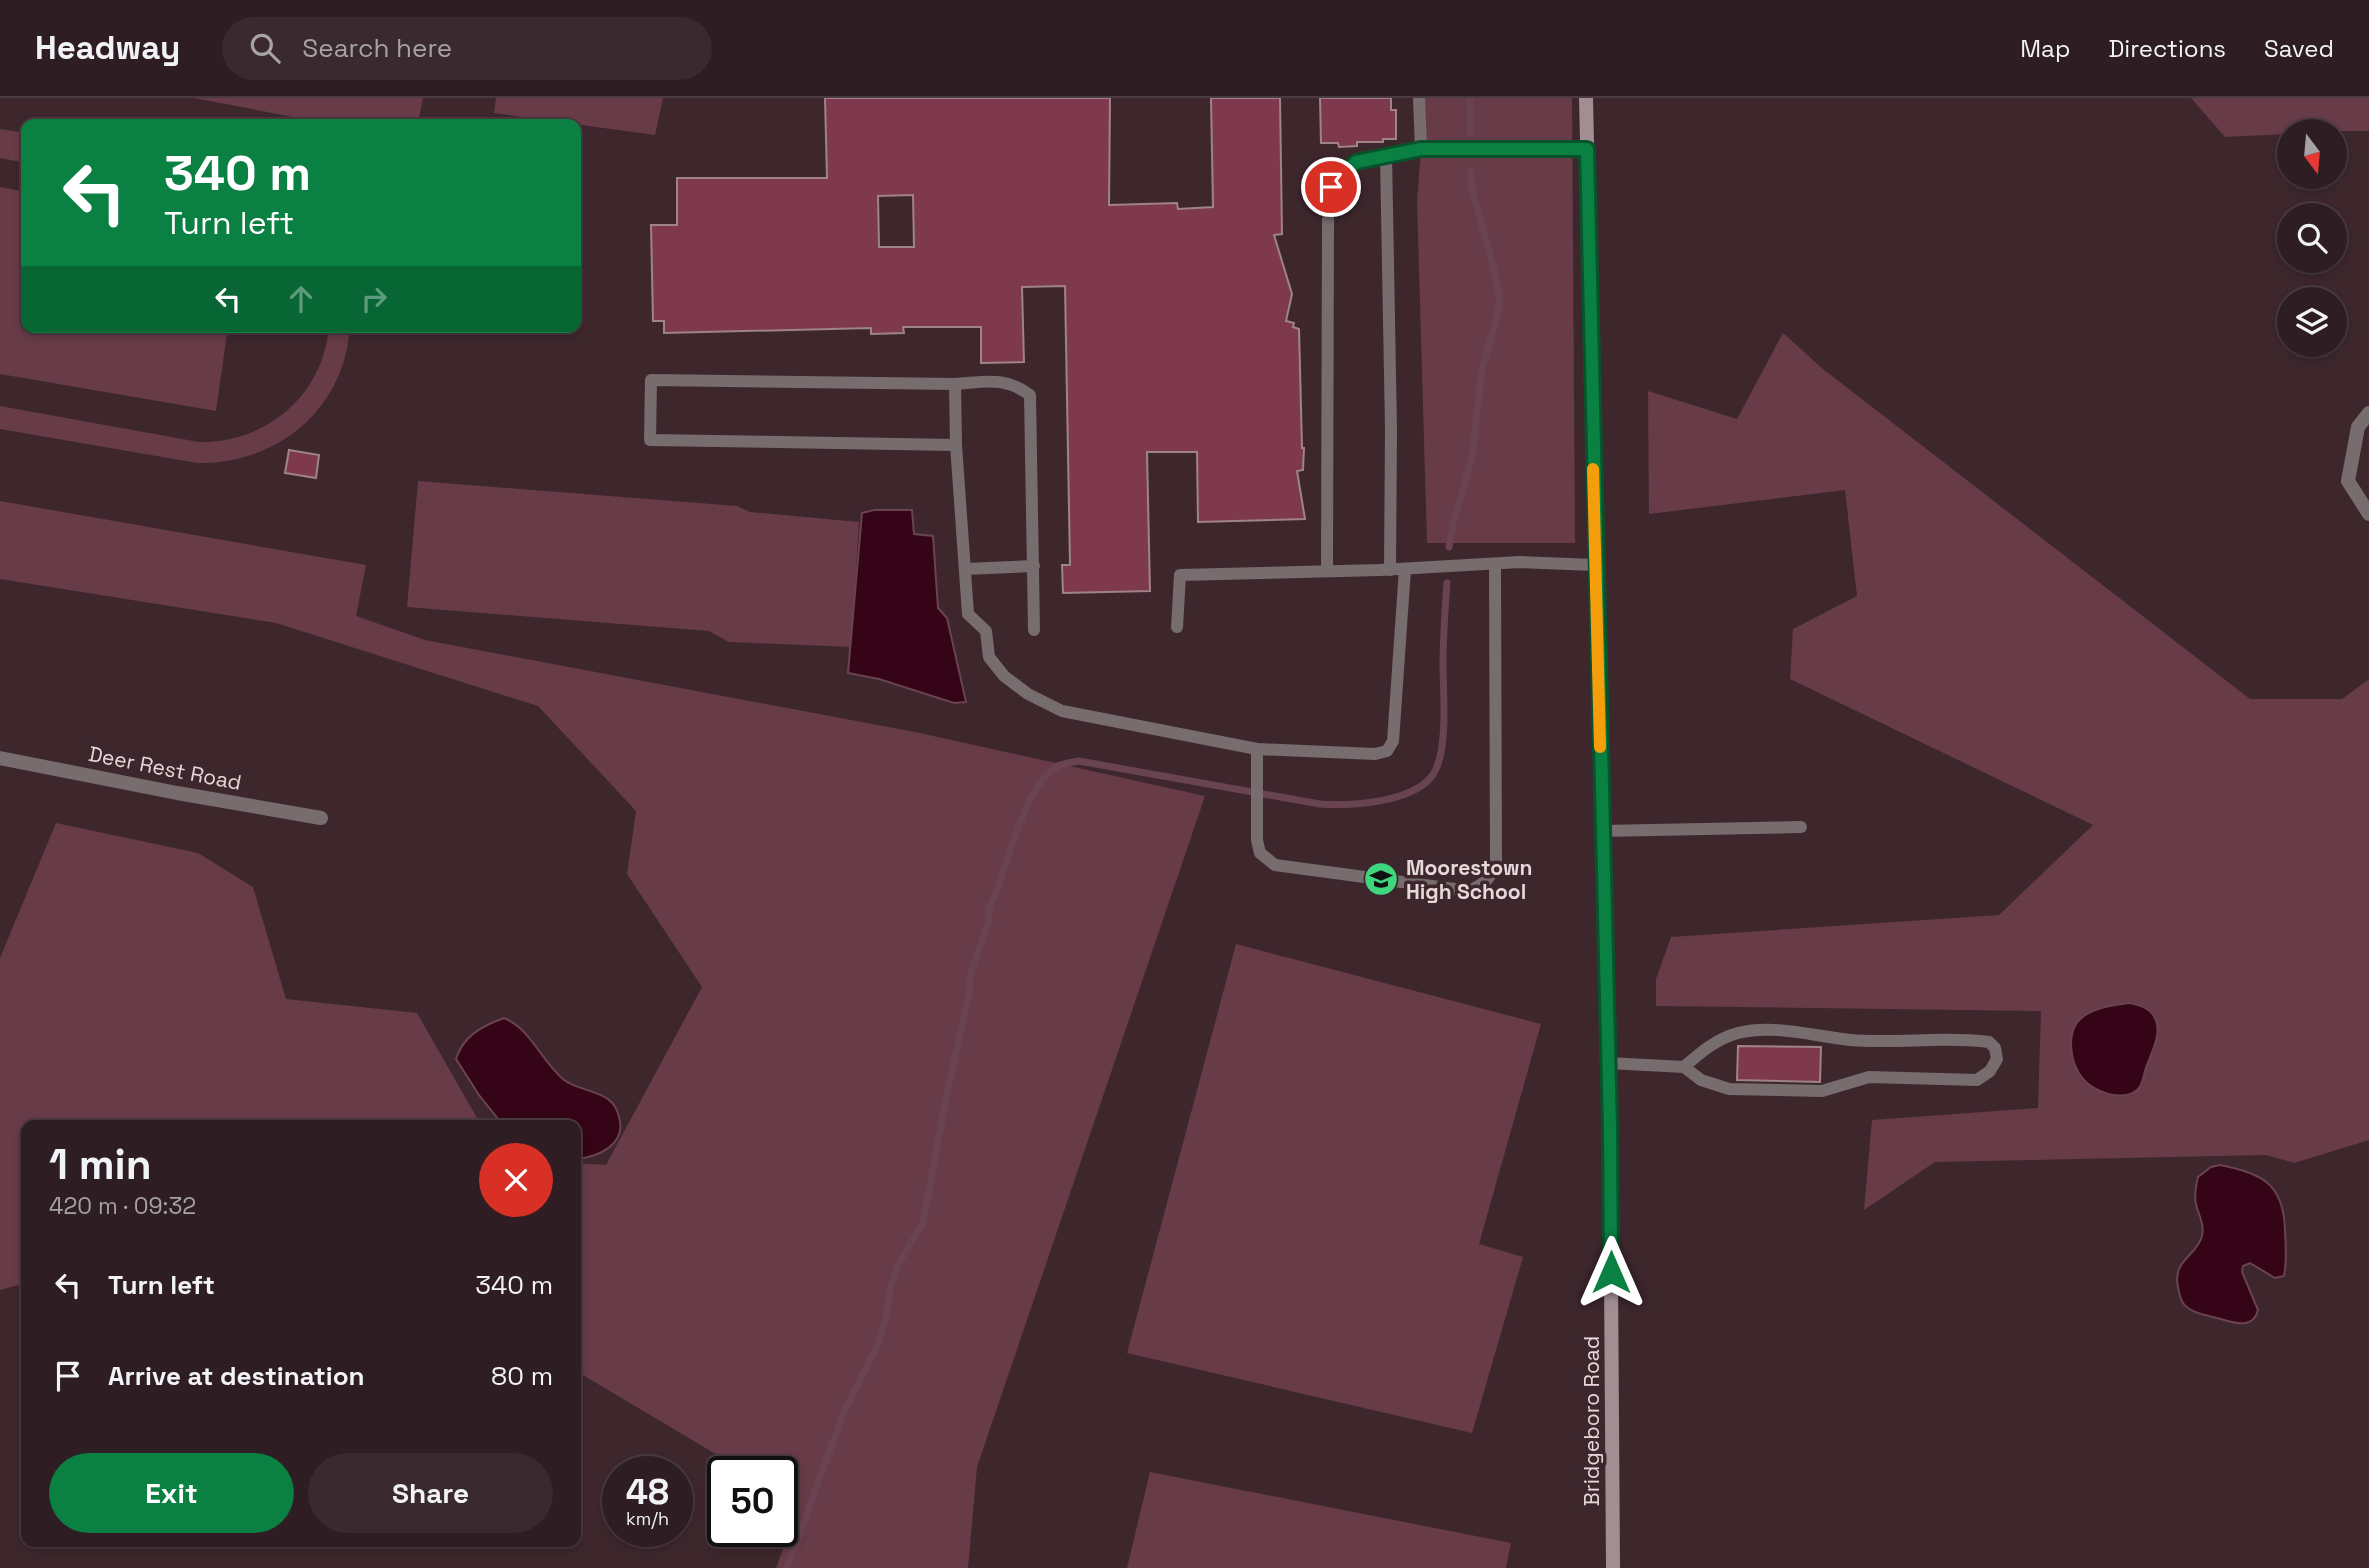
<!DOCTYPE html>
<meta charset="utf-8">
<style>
body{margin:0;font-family:"Space Grotesk",sans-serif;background:#3a2a2f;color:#f1f3f6;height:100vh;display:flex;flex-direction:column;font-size:26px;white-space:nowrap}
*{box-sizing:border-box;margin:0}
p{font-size:23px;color:#a7a2a5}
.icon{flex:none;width:38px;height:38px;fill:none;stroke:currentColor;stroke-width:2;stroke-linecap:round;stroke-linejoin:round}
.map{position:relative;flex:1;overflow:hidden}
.side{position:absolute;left:21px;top:1022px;width:560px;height:427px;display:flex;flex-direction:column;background:#2e1d22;border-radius:14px;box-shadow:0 4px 10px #0003,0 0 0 2px #493b40}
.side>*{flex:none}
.hud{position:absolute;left:21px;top:21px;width:560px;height:214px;border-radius:14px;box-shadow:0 4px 10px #0003,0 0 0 2px #493b40;background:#0b8043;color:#fff;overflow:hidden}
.needle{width:46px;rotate:164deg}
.buttons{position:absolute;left:2277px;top:21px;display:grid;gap:14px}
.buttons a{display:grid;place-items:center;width:70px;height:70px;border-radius:50%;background:#2e1d22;box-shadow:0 4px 10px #0003,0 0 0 2px #493b40;font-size:35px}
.speed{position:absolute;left:602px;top:1358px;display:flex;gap:14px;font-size:35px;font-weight:700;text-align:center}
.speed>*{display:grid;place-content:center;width:91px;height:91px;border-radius:50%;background:#2e1d22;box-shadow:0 4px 10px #0003,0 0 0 2px #493b40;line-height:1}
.speed small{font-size:18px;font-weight:400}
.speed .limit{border:4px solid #111;border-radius:10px;background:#fff;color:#111}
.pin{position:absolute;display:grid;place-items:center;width:60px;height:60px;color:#fff;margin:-30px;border:4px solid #fff;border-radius:50%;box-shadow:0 2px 7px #0007}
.me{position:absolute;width:77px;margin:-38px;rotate:0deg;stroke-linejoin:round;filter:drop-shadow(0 0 5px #0008)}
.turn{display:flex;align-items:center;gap:24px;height:147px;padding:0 28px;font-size:32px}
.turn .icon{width:91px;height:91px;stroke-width:2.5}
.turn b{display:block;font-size:49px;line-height:60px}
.lanes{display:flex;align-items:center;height:66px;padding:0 28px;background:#0003;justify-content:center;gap:35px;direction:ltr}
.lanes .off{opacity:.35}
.round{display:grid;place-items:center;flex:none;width:74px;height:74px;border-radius:37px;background:#3a2a2f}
.overview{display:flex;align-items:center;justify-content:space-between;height:119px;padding:0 28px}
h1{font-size:42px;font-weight:600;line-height:52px}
.primary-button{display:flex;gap:14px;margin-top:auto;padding:14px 28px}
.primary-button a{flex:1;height:80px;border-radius:42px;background:#0b8043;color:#fff;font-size:28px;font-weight:600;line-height:80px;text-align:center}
.primary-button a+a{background:#3a2a2f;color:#f1f3f6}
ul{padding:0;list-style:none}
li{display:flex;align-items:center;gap:21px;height:91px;padding:0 28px}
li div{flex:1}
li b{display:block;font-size:26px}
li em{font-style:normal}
header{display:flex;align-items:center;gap:42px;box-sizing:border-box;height:98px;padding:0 35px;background:#2e1d22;border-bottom:2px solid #493b40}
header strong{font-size:33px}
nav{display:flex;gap:38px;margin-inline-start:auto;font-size:24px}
.search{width:490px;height:63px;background:#3a2a2f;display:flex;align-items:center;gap:18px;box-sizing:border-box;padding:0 24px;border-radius:38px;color:#a7a2a5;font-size:26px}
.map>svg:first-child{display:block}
.green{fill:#673b47}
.water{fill:#350417;stroke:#6a4352;stroke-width:2}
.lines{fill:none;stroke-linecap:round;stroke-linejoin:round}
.stream{stroke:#6a4352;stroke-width:7}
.building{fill:#7e394e;stroke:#9e8389;stroke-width:2;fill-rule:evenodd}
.service{stroke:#776c6e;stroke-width:12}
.minor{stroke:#776c6e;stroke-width:14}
.secondary{stroke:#a18e92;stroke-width:14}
.route-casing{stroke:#07532c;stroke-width:18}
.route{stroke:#0b8043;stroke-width:12}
.slow{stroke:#f59e0b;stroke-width:12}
.labels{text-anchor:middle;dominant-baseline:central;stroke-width:7;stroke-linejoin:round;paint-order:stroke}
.street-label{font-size:21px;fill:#e6d7da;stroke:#3d272d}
.poi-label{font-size:21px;font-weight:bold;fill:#e6d7da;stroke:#3d272d;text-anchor:start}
</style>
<header>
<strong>Headway</strong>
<div class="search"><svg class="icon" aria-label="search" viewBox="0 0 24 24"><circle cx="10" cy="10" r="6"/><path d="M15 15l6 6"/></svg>Search here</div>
<nav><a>Map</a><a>Directions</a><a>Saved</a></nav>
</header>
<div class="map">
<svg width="2369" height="1470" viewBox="0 0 2369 1470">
<rect width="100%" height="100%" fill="#3d272d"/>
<!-- green -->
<g class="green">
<polygon points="194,0 423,0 419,20 409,26 330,26"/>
<polygon points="496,0 663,0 655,37 494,15"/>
<polygon points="1425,0 1572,0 1575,445 1427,445 1417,103"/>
<polygon points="2191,0 2369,0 2369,33 2289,33 2289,36 2225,39"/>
<polygon points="0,31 26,35 26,65 0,60"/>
<polygon points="0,89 26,94 26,229 228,229 216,313 0,276"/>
<path d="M329,229H350C344,312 278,366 197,365L0,331V308L199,344C267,345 323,297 329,229Z"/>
<polygon points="1783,235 1823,271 2250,601 2342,601 2369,581 2369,1042 2294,1065 2266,1057 1935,1064 1864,1112 1872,1022 2038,1010 2041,913 1656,908 1656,881 1671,839 1999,817 2093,727 1790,581 1793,531 1857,498 1845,392 1649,416 1648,293 1737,321"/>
<polygon points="418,383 737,408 750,414 859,424 851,549 729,544 709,533 407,509"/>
<polygon points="0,403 366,467 356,518 425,542 915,634 1205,698 977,1369 968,1470 776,1470 800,1406 782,1395 782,1374 746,1374 576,1273 576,1065 606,1067 702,889 627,776 636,713 538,608 276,525 0,481"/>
<polygon points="56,725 198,755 253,789 286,901 417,915 481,1027 26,1027 26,1185 0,1192 0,860"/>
<polygon points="1236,846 1541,926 1479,1146 1523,1159 1472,1335 1127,1255"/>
<polygon points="1150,1374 1511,1445 1506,1470 1127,1470"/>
</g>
<!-- water -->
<g class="water">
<polygon points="874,412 912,412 914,436 933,438 938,510 947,520 966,604 954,605 879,581 848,575 862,415"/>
<path d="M2130,905C2138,907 2148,909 2153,917C2165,934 2150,956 2145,973C2143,980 2143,987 2137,992C2122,1004 2094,994 2083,981C2070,965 2064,932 2084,918C2096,909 2115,907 2130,905Z"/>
<path d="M504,920C530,930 542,964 564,982C576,991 595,992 608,1001C615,1007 617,1011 619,1019C627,1046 599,1059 576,1061V1027H503L479,997L456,961C463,938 482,928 504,920Z"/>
<path d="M2220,1067C2262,1075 2284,1086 2285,1133C2286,1148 2287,1163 2284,1178L2275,1180L2250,1165L2243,1168L2242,1174L2258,1212C2253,1233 2232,1224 2217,1220C2206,1217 2190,1215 2183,1205C2180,1201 2179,1194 2178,1189C2172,1162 2197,1158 2202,1138C2205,1127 2198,1116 2196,1106C2194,1097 2196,1087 2198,1079L2211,1069Z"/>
</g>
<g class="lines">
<!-- stream -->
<g class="stream">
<polyline points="1470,34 1470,0"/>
<polyline points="1449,449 1454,421 1472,360 1482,271 1495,227 1500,202 1495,175 1471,87 1471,73"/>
<path d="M787,1470L842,1319L878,1246L886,1219L890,1189L899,1165L923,1125L946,1000L969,896L971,874L989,823C986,809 995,800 999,787C1009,757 1027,690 1053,671C1060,665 1070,665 1079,663L1320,706C1351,708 1411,705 1432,678C1449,655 1443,594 1443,566C1443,539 1445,512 1447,485"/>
</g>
</g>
<!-- building -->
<g class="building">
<path d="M825,0H1110L1109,107L1177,105L1178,111L1213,109L1211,0H1280L1282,136L1274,137L1292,196L1286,223L1294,225L1293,229L1299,231L1302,350H1304L1303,372L1297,373L1305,421L1198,424L1197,354H1147L1150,493L1063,495L1062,467H1070L1065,188L1022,189L1024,264L981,265V229H903L904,235L871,236V230L664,235V223H653L651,127H677V80H827ZM913,97L914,149H879L878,98Z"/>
<polygon points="1320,0 1391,0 1391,12 1396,12 1396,41 1383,41 1383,44 1357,44 1357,48 1339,49 1338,45 1321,45"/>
<polygon points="289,352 319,357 316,380 285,375"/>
<polygon points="1738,948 1821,949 1820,984 1737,982"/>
</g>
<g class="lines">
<!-- service -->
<g class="service">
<polyline points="1419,0 1421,51"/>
<polyline points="1386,57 1391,331 1390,472"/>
<path d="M955,286C985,284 1004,278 1030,297L1034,532"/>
<polyline points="956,347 650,342 651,282 955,286 956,347 968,516 986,533 989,559 1004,578 1028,596 1062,613 1257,651 1375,656 1387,653 1393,643 1405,471"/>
<polyline points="965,471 1034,468"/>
<polyline points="1327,473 1328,123 1331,89 1356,64 1421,51 1587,51"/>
<polyline points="1177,529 1180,477 1380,472 1520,464 1595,467"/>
<path d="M1257,651V742L1260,755L1275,767L1469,793C1484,786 1491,781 1496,765L1495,466"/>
<polyline points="1602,733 1801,729"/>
<path d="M1608,965L1684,969L1701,982L1729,991L1822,993L1869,979L1977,982L1990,973L1997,961L1995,950L1989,944C1943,938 1896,946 1850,942C1813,938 1775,926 1738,935C1716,941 1701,954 1684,969"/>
</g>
<!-- minor -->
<g class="minor">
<polyline points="2369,315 2358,329 2348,383 2369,416"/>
<polyline points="0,660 177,695 321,720"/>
</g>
<!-- secondary -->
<polyline class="secondary" points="1586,0 1610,1029 1613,1470"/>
</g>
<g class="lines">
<!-- route casing -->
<g class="route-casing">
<polyline id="route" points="1331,89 1356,64 1421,51 1587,51 1610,1029 1611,1174"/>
</g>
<!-- route -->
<use href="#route" class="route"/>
<!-- slow -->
<polyline class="slow" points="1593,371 1600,649"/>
</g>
<!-- icons -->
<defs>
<g id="school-disc" transform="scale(1.75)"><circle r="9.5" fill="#3ed77d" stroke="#3d272d"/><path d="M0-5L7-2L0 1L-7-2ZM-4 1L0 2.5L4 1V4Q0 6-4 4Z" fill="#111"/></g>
</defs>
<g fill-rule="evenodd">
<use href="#school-disc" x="1381" y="781"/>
</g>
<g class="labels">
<!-- street labels -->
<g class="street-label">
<text transform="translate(165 670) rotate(11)">Deer Rest Road</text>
<text transform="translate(1591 1323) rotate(-90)">Bridgeboro Road</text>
</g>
<!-- poi labels -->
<g class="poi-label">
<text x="1406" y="769">Moorestown<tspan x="1406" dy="24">High School</tspan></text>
</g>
</g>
</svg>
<div class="buttons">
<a><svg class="needle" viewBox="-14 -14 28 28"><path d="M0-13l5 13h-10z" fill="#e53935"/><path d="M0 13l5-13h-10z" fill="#a7a2a5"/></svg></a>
<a><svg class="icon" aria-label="search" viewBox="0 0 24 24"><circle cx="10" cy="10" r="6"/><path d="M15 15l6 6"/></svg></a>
<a><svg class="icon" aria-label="layers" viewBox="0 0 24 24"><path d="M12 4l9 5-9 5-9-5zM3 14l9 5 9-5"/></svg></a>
</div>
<div class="speed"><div>48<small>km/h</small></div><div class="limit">50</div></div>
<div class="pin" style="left:1331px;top:89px;background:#d93025"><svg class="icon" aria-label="arrive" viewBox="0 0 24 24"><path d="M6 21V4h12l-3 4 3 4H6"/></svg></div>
<svg class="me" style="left:1611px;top:1174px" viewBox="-20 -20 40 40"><path d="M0-17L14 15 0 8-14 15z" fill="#0b8043" stroke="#fff" stroke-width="4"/></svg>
<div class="hud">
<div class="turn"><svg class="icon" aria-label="left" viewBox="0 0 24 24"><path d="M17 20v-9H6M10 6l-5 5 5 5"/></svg><div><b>340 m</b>Turn left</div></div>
<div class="lanes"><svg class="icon" aria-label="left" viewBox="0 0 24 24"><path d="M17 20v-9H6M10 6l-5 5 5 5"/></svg><svg class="icon off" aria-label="ahead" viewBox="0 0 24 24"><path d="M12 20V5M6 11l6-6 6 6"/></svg><svg class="icon off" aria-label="right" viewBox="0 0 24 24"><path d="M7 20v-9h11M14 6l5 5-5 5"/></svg></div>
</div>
<section class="side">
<div class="overview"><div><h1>1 min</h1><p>420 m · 09:32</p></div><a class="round" style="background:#d93025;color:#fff"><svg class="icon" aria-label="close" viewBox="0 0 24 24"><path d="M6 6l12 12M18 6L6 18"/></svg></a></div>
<ul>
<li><svg class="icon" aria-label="left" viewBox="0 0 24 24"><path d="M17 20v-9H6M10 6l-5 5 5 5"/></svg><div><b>Turn left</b></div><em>340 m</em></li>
<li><svg class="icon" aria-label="arrive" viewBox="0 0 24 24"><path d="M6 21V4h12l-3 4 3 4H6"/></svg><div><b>Arrive at destination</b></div><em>80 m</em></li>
</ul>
<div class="primary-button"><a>Exit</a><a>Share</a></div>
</section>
</div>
